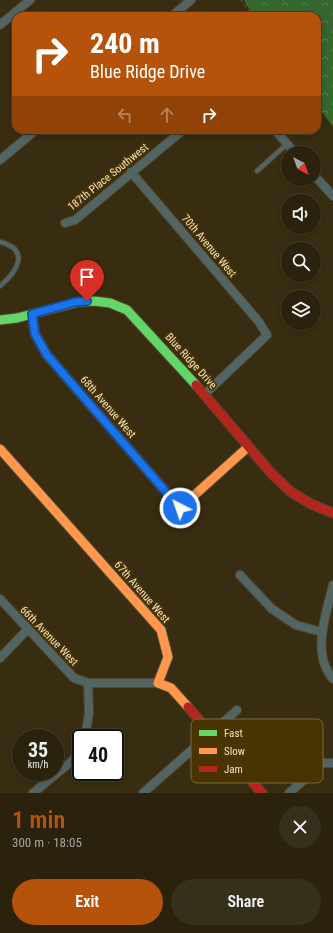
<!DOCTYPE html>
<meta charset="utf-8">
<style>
body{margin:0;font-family:"Roboto Condensed",sans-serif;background:#362f1b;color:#f1f3f6;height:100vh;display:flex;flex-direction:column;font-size:15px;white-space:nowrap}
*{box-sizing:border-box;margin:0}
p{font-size:13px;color:#a5a49d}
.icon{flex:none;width:22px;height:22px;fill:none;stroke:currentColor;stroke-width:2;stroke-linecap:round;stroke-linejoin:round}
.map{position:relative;height:793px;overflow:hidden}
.drawer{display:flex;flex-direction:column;background:#2a220d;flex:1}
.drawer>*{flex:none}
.hud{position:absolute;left:12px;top:12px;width:309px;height:122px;border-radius:12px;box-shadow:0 2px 6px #0003,0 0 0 1px #463f2e;background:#b45309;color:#fff;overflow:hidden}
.needle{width:26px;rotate:139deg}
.tools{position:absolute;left:281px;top:146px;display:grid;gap:8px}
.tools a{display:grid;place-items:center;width:40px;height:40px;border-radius:50%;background:#2a220d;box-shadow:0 2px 6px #0003,0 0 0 1px #463f2e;font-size:20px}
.speed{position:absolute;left:12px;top:729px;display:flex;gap:8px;font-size:20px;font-weight:700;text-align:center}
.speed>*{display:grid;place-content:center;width:52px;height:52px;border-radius:50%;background:#2a220d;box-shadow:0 2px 6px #0003,0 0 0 1px #463f2e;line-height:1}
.speed small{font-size:10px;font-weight:400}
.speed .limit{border:2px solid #111;border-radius:6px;background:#fff;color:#111}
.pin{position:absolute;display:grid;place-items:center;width:34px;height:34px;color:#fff;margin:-41px -17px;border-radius:50% 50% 50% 0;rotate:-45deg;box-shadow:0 0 4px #0007}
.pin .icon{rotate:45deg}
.me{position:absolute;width:44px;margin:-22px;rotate:319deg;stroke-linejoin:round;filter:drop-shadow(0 0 3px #0008)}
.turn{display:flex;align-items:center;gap:14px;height:84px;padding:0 12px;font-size:18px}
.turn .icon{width:52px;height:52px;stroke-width:2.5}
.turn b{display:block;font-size:28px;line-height:34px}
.lanes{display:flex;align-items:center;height:38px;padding:0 12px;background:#0003;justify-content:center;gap:20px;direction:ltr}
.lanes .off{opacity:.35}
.round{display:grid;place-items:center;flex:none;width:42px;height:42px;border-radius:21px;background:#362f1b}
.head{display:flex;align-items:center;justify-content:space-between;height:68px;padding:0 12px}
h1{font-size:24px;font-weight:600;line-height:30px;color:#b45309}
.button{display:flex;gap:8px;margin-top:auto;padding:8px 12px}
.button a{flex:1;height:46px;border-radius:24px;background:#b45309;color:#fff;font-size:16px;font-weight:600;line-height:46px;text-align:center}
.button a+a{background:#362f1b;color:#f1f3f6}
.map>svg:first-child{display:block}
.park{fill:url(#park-crowns)}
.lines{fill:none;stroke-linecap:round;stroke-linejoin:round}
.lane-casing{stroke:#524831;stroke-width:6}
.street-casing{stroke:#524831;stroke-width:10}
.fast-casing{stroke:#524831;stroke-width:11}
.slow-casing{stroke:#524831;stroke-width:11}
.jam-casing{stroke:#524831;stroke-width:11}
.path{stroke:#5d665e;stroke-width:1;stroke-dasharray:3 3;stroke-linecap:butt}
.lane{stroke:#526563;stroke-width:4}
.street{stroke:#526563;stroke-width:8}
.fast{stroke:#63d668;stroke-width:9}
.slow{stroke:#ff974d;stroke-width:9}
.jam{stroke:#b3261e;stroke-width:9}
.route-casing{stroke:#114b97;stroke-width:10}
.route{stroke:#1a73e8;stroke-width:7}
.labels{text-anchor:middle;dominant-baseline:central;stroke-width:3.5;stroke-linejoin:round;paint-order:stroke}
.street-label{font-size:11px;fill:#f2e2c3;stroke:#493300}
.key{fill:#493300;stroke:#7c683a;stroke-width:1}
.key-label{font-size:11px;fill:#f2e2c3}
</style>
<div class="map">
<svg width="333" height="793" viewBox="0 0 333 793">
<defs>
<pattern id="park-crowns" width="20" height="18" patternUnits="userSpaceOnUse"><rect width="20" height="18" fill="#35662e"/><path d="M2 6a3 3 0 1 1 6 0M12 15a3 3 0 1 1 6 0" fill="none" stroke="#537c4b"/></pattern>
</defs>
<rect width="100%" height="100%" fill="#382d11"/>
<!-- park -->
<polygon class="park" points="244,0 333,0 333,127 317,105 317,16 253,16"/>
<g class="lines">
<!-- lane casing -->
<g class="lane-casing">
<g id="lane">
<polyline points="257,171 287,144"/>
<path d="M0,242C31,250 17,272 0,286"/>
</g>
</g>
<!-- street casing -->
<g class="street-casing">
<g id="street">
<polyline points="172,16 191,0"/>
<polyline points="0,25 30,0"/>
<polyline points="275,130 295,153"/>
<polyline points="0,160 36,130"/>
<polyline points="131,172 259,322 267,335 205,394"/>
<polyline points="314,175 333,196"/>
<polyline points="65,223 75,220 183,130"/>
<polyline points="240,575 272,609 296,625 322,632"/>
<path d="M333,585C326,615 311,653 333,679"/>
<polyline points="0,599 74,678 88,683 158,683"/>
<polyline points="0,658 27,630"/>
<polyline points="85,738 89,713 88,683"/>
<polyline points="33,793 72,761 81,748"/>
<polyline points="143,793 237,710"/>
<polyline points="289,793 323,763 333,763"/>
</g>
</g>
<!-- fast casing -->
<g class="fast-casing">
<polyline id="fast" points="0,320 17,318 78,302 94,301 110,303 127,310 196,385"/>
</g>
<!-- slow casing -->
<g class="slow-casing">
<g id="slow">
<polyline points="32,314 35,334 47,355 180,508 248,447"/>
<polyline points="0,449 161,630 168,657 158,683 171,688 188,707"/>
</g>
</g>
<!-- jam casing -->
<g class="jam-casing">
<g id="jam">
<polyline points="196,385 272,474 291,492 311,504 333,513"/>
<polyline points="188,707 262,793"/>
</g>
</g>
<!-- path -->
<g class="path">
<polyline points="241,0 252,16"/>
<polyline points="283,0 285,0"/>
</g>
<!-- lane -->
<use href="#lane" class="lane"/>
<!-- street -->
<use href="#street" class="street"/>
<!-- fast -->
<use href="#fast" class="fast"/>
<!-- slow -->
<use href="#slow" class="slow"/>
<!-- jam -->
<use href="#jam" class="jam"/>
</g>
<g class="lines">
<!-- route casing -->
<g class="route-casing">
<polyline id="route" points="87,301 75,302 32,314 35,334 47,355 180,508"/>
</g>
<!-- route -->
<use href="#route" class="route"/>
</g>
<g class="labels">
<!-- street labels -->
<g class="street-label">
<text transform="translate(108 177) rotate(-39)">187th Place Southwest</text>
<text transform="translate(209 246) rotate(50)">70th Avenue West</text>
<text transform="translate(191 361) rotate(48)">Blue Ridge Drive</text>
<text transform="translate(108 407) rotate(49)">68th Avenue West</text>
<text transform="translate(142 592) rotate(49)">67th Avenue West</text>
<text transform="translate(49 636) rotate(46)">66th Avenue West</text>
</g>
</g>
<!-- legend -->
<rect x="191" y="719" width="132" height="64" rx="6" class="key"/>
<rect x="199" y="730" width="18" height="6" fill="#63d668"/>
<rect x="199" y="748" width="18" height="6" fill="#ff974d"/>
<rect x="199" y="766" width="18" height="6" fill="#b3261e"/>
<g class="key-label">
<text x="224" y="737">Fast</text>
<text x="224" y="755">Slow</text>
<text x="224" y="773">Jam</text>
</g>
</svg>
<div class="tools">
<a><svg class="needle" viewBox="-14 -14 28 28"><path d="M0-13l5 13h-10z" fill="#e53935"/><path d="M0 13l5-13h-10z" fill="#a5a49d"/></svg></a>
<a><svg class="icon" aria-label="sound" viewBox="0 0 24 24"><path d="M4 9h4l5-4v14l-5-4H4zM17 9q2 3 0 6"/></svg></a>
<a><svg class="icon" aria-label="search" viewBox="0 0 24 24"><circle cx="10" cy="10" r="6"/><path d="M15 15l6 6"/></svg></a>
<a><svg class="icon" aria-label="layers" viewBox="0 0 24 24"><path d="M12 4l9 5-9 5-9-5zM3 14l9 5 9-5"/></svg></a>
</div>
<div class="speed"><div>35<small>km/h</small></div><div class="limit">40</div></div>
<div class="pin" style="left:87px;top:301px;background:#d93025"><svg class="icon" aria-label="arrive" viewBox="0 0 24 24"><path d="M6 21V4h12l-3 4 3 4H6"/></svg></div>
<svg class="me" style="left:180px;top:508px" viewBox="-20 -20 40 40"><circle r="17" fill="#1a73e8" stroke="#fff" stroke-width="3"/><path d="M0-11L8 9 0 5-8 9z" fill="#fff"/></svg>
<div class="hud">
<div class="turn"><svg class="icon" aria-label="right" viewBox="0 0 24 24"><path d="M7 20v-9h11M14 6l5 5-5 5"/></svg><div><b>240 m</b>Blue Ridge Drive</div></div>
<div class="lanes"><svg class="icon off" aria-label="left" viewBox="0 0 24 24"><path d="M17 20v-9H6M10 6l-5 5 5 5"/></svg><svg class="icon off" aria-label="ahead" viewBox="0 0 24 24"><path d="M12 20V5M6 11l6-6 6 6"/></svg><svg class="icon" aria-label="right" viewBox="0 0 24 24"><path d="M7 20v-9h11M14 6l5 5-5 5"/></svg></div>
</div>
</div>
<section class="drawer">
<div class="head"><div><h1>1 min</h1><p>300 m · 18:05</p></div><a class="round"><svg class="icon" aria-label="close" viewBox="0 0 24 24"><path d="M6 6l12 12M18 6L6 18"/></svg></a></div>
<div class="button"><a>Exit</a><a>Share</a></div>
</section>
